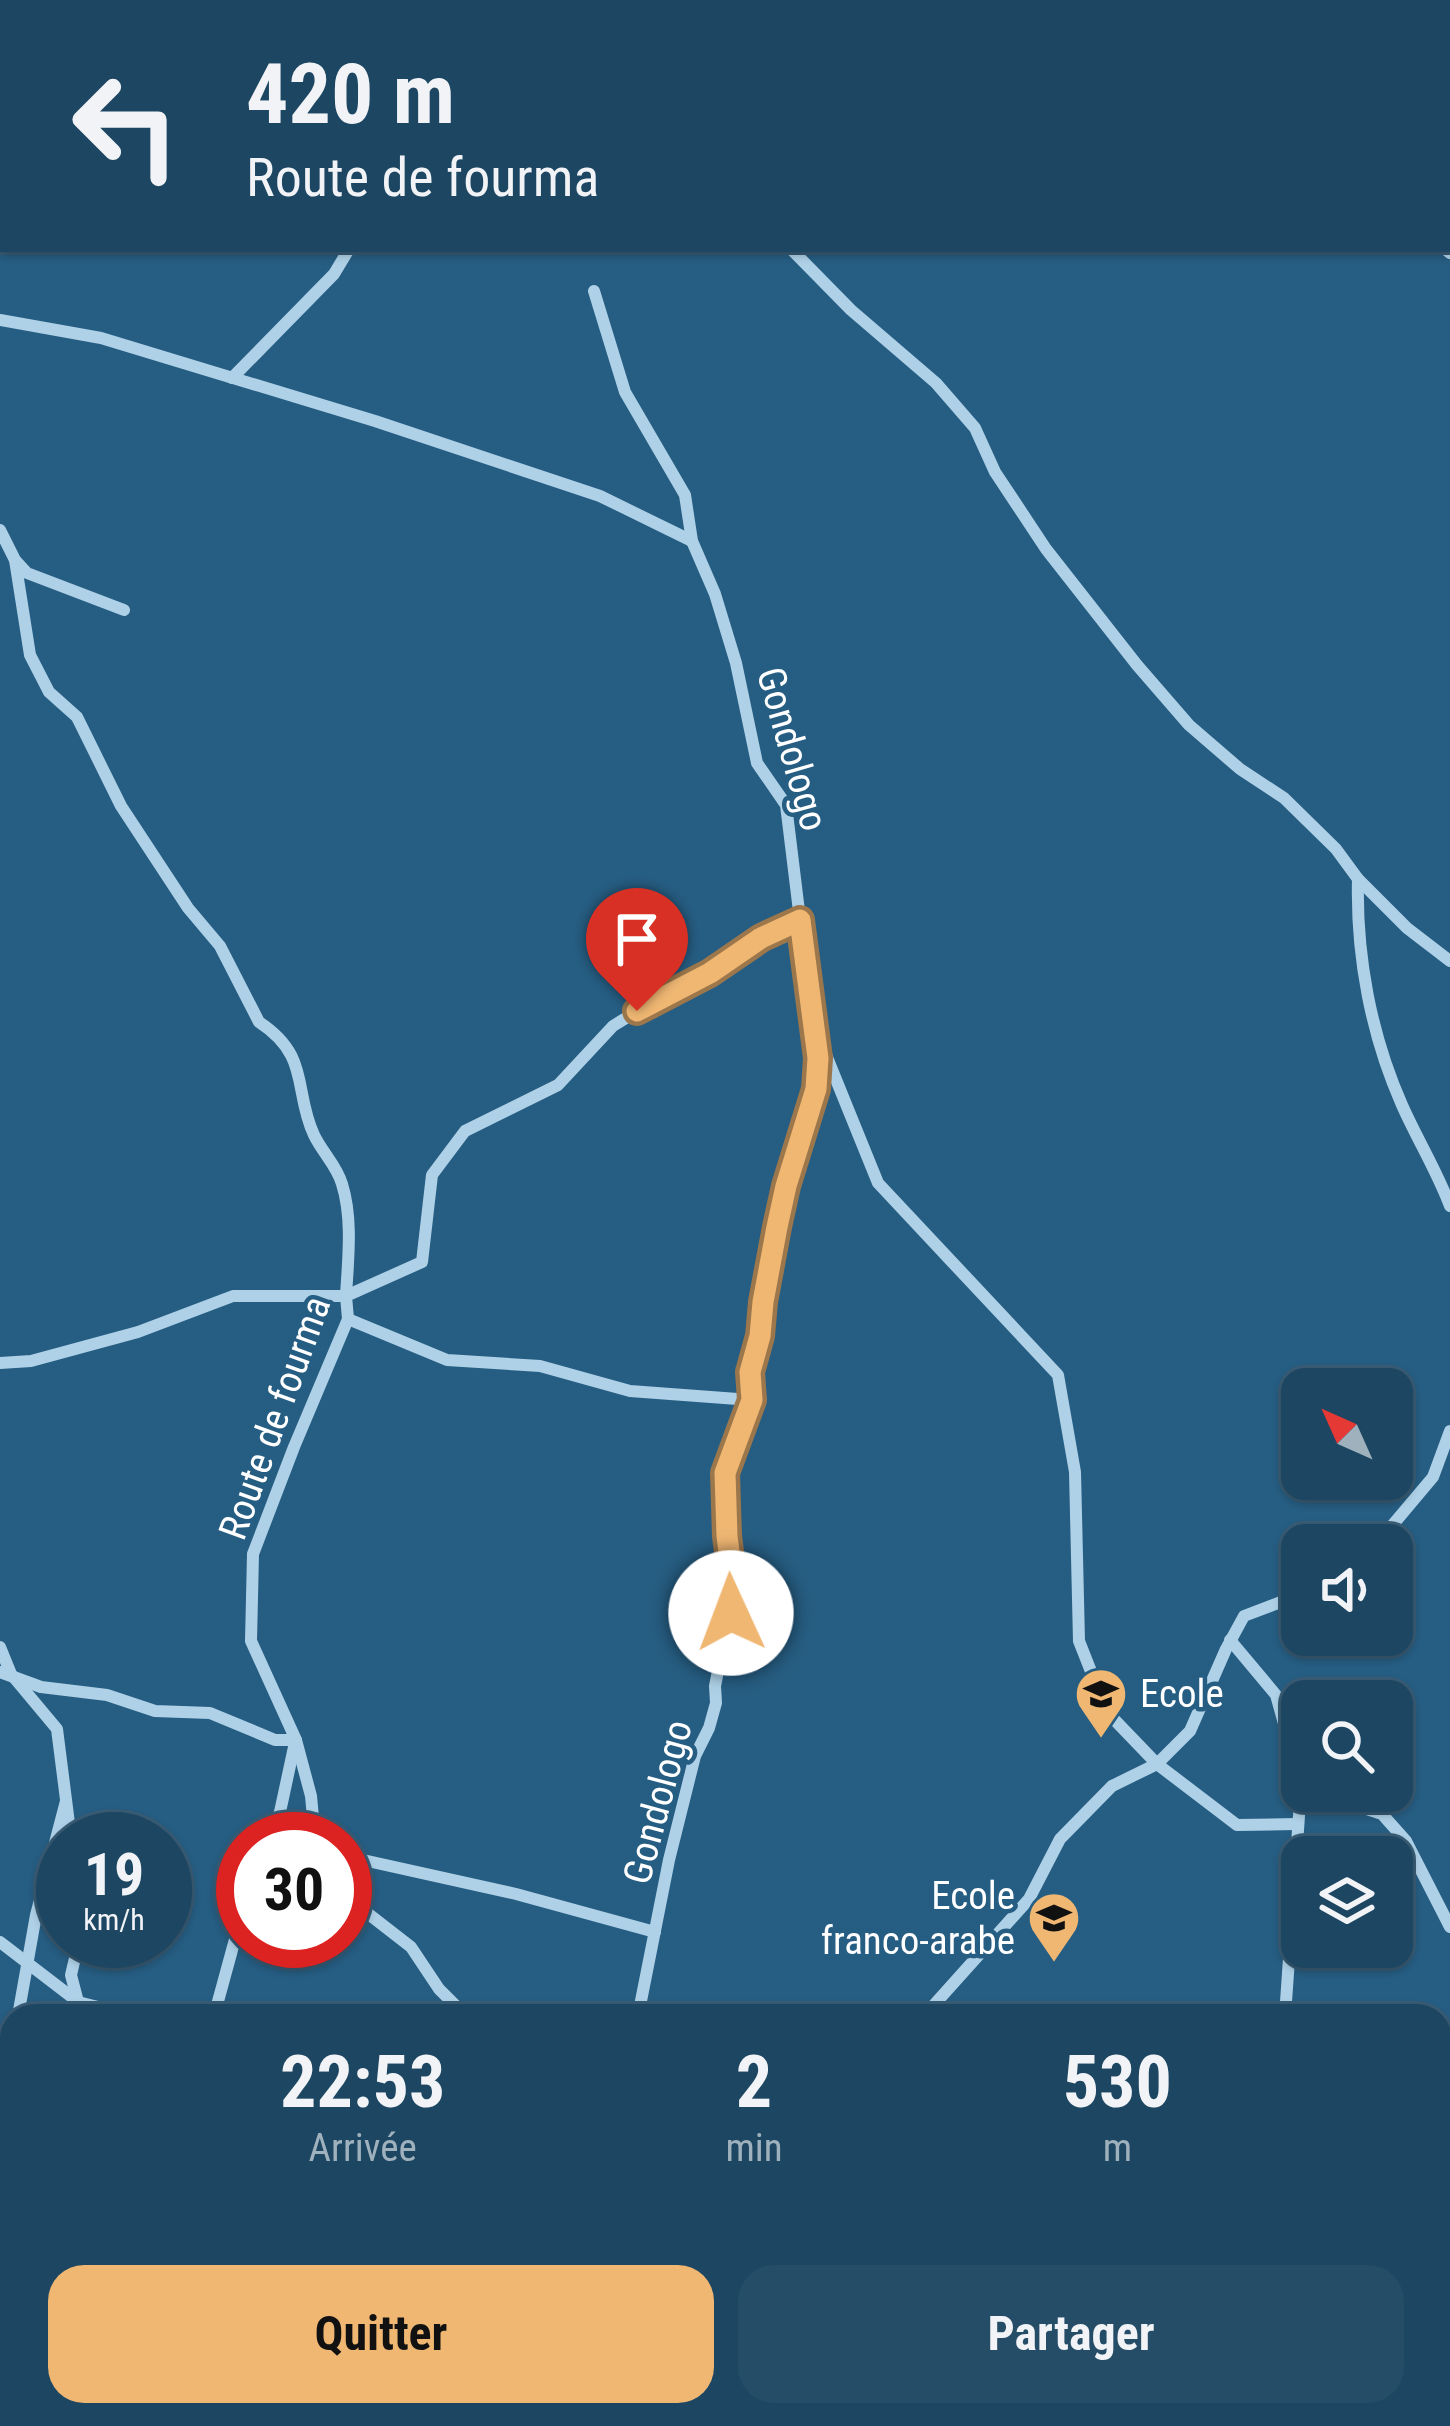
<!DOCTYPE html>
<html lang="fr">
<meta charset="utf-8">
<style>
body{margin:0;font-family:"Roboto Condensed",sans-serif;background:#254d68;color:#f1f3f6;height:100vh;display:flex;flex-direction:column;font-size:45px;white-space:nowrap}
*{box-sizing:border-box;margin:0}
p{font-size:39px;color:#a0b1be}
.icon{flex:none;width:66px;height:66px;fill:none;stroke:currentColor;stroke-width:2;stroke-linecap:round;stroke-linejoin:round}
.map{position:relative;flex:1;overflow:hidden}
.sheet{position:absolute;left:0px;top:2004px;width:1452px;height:423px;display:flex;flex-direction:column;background:#1c4662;border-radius:36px 36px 0 0;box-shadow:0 3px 9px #0004,0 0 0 3px #3a5e77}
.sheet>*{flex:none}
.banner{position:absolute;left:0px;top:0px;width:1452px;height:252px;box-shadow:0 3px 9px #0004,0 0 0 3px #3a5e77;background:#1c4662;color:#f1f3f6;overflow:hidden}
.needle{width:78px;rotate:315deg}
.controls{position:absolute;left:1281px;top:1368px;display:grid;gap:24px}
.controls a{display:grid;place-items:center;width:132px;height:132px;border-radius:24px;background:#1c4662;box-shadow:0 3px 9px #0004,0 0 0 3px #3a5e77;font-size:60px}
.speed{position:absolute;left:36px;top:1812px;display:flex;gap:24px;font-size:60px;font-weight:700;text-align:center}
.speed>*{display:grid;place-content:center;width:156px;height:156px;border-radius:50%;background:#1c4662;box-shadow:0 3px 9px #0004,0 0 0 3px #3a5e77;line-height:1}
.speed small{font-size:30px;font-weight:400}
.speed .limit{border:18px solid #d22;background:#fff;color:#111}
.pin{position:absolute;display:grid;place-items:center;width:102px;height:102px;color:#fff;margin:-123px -51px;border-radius:50% 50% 50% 0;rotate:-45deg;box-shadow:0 0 12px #0007}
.pin .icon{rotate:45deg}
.me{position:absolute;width:132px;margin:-66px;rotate:358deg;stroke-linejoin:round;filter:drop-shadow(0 0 9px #0008)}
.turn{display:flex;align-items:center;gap:42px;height:252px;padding:0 48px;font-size:54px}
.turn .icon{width:156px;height:156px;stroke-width:2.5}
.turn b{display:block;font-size:84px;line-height:102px}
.eta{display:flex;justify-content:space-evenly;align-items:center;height:204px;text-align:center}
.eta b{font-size:72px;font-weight:700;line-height:84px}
.cta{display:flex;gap:24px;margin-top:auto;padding:24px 48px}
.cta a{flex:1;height:138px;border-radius:36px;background:#f0b773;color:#111;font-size:48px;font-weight:700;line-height:138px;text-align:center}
.cta a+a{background:#254d68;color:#f1f3f6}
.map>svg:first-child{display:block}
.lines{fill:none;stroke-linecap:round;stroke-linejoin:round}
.minor{stroke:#aed1e7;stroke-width:12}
.route-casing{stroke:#9c774b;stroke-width:30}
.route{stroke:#f0b773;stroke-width:21}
.labels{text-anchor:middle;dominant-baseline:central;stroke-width:9;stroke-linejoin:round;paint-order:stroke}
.street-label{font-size:39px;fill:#fff;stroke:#265d82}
.poi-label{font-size:39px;fill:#fff;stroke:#265d82;text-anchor:start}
</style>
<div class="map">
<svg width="1450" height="2426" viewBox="0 0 1450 2426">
<rect width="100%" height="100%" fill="#265d82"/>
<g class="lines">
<!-- minor -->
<g class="minor">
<polyline points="628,0 630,3"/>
<polyline points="1246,0 1249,3"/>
<polyline points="89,3 90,0"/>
<polyline points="195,3 195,0"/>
<polyline points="325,3 325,0"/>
<polyline points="433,3 433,0"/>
<polyline points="737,3 739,0"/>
<polyline points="0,125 3,126"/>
<polyline points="791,249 851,310 936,383 975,428 995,472 1046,549 1137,665 1189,725 1240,769 1284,798 1336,849 1358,879 1407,928 1450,961"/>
<polyline points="1445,249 1450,253"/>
<polyline points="594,291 625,392 685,495 692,541 715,594 736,663 757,763 786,805 817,1058 816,1089 786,1186 769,1267 761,1336 750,1373 751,1400 725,1473 727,1536 734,1591 715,1686 716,1703 709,1728 695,1756 669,1860 638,2016"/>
<polyline points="0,320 101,338 375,421 600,496 692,541"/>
<polyline points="232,378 334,274 349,249"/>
<polyline points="0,530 15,560 27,573 124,610"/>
<path d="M1358,879C1356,956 1371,1035 1402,1105C1417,1139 1437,1171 1450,1206"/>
<polyline points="820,1040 878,1183 1058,1375 1075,1472 1079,1641 1107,1712 1157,1764 1237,1825 1297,1824"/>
<polyline points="348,1319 447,1360 540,1366 630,1391 751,1400"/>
<path d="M0,1363L31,1361L138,1332L233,1296H346C348,1260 353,1219 342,1184C337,1166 322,1152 314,1135C293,1090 311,1056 259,1022L220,946L188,908L121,806L77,717L49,692L30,655L15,560"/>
<polyline points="1370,1545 1385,1534 1433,1477 1450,1431"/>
<polyline points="1230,1640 1276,1695 1302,1788"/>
<polyline points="0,1647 11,1674 57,1729 71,1839"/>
<polyline points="0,1672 41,1687 107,1695 155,1711 210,1713 275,1740 296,1740"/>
<polyline points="1312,1791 1382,1814 1406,1841 1450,1927"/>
<polyline points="269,1839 280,1812 294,1747"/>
<polyline points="315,1839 311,1796 296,1740 251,1641 253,1554 294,1447 348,1319 346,1296 422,1262 432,1175 465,1131 558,1085 613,1026 660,997 710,973 761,938 800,920"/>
<polyline points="345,1856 516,1894 655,1932"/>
<polyline points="345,1886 366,1912 411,1947 439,1989 466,2016"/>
<polyline points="79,1941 71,1975 78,2002 134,2016"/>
<polyline points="0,1942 77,2001"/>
<polyline points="18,2016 36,1915 66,1801"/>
<polyline points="214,2016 243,1910"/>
<polyline points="924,2016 1029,1899 1060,1839 1112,1786 1157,1764 1190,1731 1226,1649 1244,1616 1302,1594"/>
<polyline points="1285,2016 1301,1787"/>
<polyline points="0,2061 5,2058 12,2035"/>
<polyline points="0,2111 12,2114"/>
<polyline points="1440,2138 1450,2130"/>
<polyline points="0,2227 12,2229"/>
<polyline points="1440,2368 1450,2363"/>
<polyline points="889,2415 923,2426"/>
<polyline points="1396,2415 1440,2426"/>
<polyline points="111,2426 114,2415"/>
<polyline points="424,2426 437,2417"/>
<polyline points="553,2426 555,2415"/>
<polyline points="679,2426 696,2415"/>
<polyline points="820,2426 821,2415"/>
<polyline points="1040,2426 1043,2415"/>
<polyline points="1244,2426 1254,2415"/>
</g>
</g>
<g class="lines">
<!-- route casing -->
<g class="route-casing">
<polyline id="route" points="637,1011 710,973 761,938 800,920 818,1058 816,1089 786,1186 777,1227 763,1302 760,1336 750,1372 752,1400 725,1473 727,1536 734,1591 731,1613"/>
</g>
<!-- route -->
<use href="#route" class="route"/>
</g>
<!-- icons -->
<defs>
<g id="school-pin" transform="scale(2.7)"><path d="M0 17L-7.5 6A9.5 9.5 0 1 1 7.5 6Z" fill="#f0b773" stroke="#265d82"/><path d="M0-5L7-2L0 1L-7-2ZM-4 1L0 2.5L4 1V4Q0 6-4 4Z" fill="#111"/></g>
</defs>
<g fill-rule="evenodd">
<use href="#school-pin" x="1101" y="1694"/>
<use href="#school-pin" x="1054" y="1918"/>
</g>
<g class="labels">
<!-- street labels -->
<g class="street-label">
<text transform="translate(792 749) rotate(74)">Gondologo</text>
<text transform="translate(275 1418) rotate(-70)">Route de fourma</text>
<text transform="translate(658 1802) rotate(-75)">Gondologo</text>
</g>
<!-- poi labels -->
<g class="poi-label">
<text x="1140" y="1694">Ecole</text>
<text x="1015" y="1896" text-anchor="end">Ecole<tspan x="1015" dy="45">franco-arabe</tspan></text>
</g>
</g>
</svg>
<div class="controls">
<a><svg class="needle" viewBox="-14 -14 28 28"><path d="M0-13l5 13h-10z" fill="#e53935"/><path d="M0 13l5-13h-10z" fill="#a0b1be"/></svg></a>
<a><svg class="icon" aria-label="sound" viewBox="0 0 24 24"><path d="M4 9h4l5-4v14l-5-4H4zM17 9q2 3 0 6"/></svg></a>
<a><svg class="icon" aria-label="search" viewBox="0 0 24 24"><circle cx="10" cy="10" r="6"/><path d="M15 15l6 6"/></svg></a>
<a><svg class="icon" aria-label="layers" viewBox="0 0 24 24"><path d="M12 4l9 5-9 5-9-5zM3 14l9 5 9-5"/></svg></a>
</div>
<div class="speed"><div>19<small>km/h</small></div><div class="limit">30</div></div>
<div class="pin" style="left:637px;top:1011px;background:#d93025"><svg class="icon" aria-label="arrive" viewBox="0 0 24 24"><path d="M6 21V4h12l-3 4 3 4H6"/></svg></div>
<svg class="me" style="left:731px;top:1613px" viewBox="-20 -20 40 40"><circle r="19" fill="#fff"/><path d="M0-13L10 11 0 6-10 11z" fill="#f0b773"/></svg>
<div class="banner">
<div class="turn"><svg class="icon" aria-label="left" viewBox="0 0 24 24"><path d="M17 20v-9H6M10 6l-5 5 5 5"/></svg><div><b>420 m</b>Route de fourma</div></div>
</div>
<section class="sheet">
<div class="eta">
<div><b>22:53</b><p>Arrivée</p></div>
<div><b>2</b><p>min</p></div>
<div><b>530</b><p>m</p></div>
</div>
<div class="cta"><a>Quitter</a><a>Partager</a></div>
</section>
</div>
